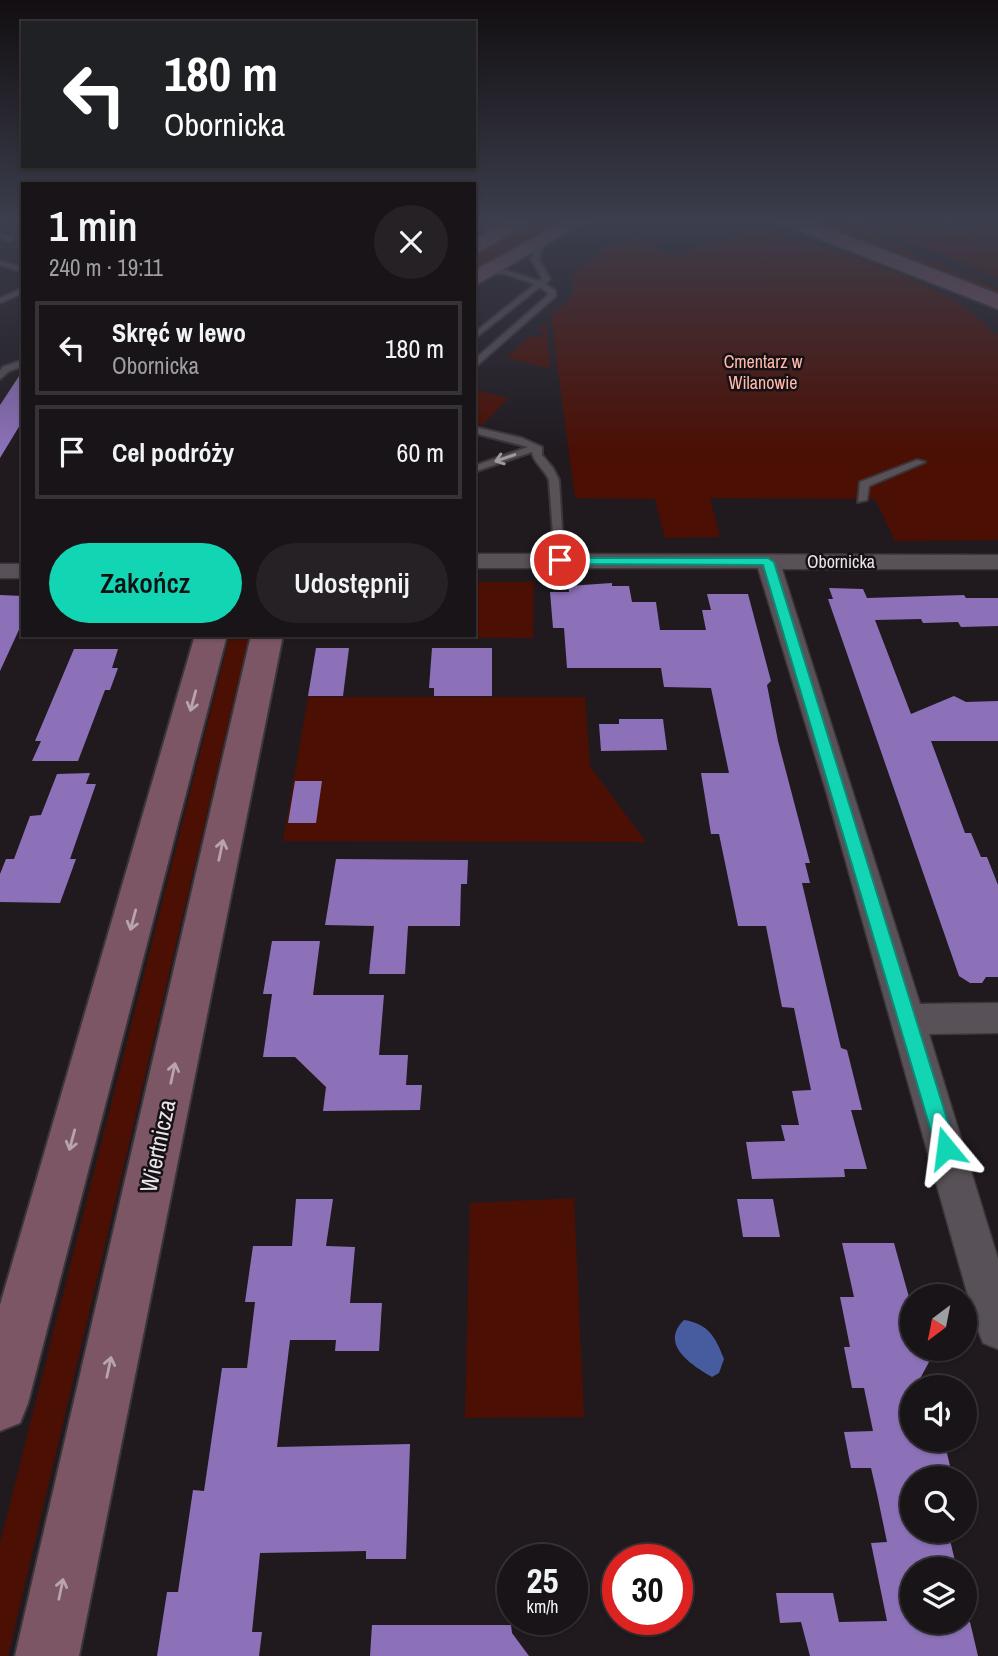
<!DOCTYPE html>
<html lang="pl">
<meta charset="utf-8">
<style>
body{margin:0;font-family:"Archivo Narrow",sans-serif;background:#252124;color:#f1f3f6;height:100vh;display:flex;flex-direction:column;font-size:26px;white-space:nowrap}
*{box-sizing:border-box;margin:0}
p{font-size:23px;color:#9f9ea1}
.icon{flex:none;width:38px;height:38px;fill:none;stroke:currentColor;stroke-width:2;stroke-linecap:round;stroke-linejoin:round}
.map{position:relative;flex:1;overflow:hidden}
.panel{position:absolute;left:21px;top:182px;width:455px;height:455px;display:flex;flex-direction:column;background:#181417;border-radius:0px;box-shadow:0 2px 5px #0004,0 0 0 2px #363336}
.panel>*{flex:none}
.banner{position:absolute;left:21px;top:21px;width:455px;height:147px;border-radius:0px;box-shadow:0 2px 5px #0004,0 0 0 2px #363336;background:#202124;color:#fff;overflow:hidden}
.needle{width:46px;rotate:212deg}
.fabs{position:absolute;left:900px;top:1284px;display:grid;gap:14px}
.fabs a{display:grid;place-items:center;width:77px;height:77px;border-radius:50%;background:#181417;box-shadow:0 2px 5px #0004,0 0 0 2px #363336;font-size:35px}
.speed{position:absolute;left:497px;top:1544px;display:flex;gap:14px;font-size:35px;font-weight:700;text-align:center}
.speed>*{display:grid;place-content:center;width:91px;height:91px;border-radius:50%;background:#181417;box-shadow:0 2px 5px #0004,0 0 0 2px #363336;line-height:1}
.speed small{font-size:18px;font-weight:400}
.speed .limit{border:10px solid #d22;background:#fff;color:#111}
.pin{position:absolute;display:grid;place-items:center;width:60px;height:60px;color:#fff;margin:-30px;border:4px solid #fff;border-radius:50%;box-shadow:0 2px 7px #0007}
.me{position:absolute;width:77px;margin:-38px;rotate:344deg;stroke-linejoin:round;filter:drop-shadow(0 0 5px #0008)}
.turn{display:flex;align-items:center;gap:24px;height:147px;padding:0 28px;font-size:32px}
.turn .icon{width:91px;height:91px;stroke-width:2.5}
.turn b{display:block;font-size:49px;line-height:60px}
.round{display:grid;place-items:center;flex:none;width:74px;height:74px;border-radius:37px;background:#252124}
.summary{display:flex;align-items:center;justify-content:space-between;height:119px;padding:0 28px}
h1{font-size:42px;font-weight:600;line-height:52px}
.button{display:flex;gap:14px;margin-top:auto;padding:14px 28px}
.button a{flex:1;height:80px;border-radius:42px;background:#12d5b4;color:#111;font-size:28px;font-weight:600;line-height:80px;text-align:center}
.button a+a{background:#252124;color:#f1f3f6}
ul{padding:0;list-style:none}
li{display:flex;align-items:center;gap:21px;height:94px;margin:0 14px 10px;padding:0 14px;border:4px solid #363336;border-radius:0px}
li div{flex:1}
li b{display:block;font-size:26px}
li em{font-style:normal}
.map>svg:first-child{display:block}
.green{fill:#4b0f04}
.water{fill:#475c9f}
.building{fill:#8c71b9}
.lines{fill:none;stroke-linecap:round;stroke-linejoin:round}
.lane-casing{stroke:#3a363a;stroke-width:4}
.street-casing{stroke:#3a363a;stroke-width:3}
.secondary-casing{stroke:#3a363a;stroke-width:4}
.lane{fill:#585157;fill-rule:evenodd}
.street{fill:#585157;fill-rule:evenodd}
.secondary{fill:#7c5664;fill-rule:evenodd}
.oneway{stroke:#a09aa0}
.oneway2{stroke:#b8a4ad}
.route{fill:#12d5b4;stroke:#0c8a75;stroke-width:2}
.labels{text-anchor:middle;dominant-baseline:central;stroke-width:5;stroke-linejoin:round;paint-order:stroke}
.far-park-label{font-size:18px;fill:#ffbaaa;stroke:#171116}
.far-street-label{font-size:18px;fill:#e9e4e8;stroke:#171116}
.near-street-label{font-size:24px;fill:#e9e4e8;stroke:#171116}
</style>
<div class="map">
<svg width="998" height="1656" viewBox="0 0 998 1656">
<rect width="100%" height="100%" fill="#201a1f"/>
<!-- green -->
<g class="green">
<polygon points="536,220 562,221 482,266 474,267 474,258"/>
<polygon points="801,220 834,220 998,289 998,298"/>
<polygon points="859,220 930,220 998,245 998,278"/>
<polygon points="943,220 998,220 998,240 947,221"/>
<path d="M749,232C759,236 770,233 780,236C835,250 960,286 992,333L998,334V540L895,541L875,499L710,498L720,537L665,538L655,499L575,498L551,317L572,297L576,269L593,261L603,247L618,250L612,246L637,239L673,256Z"/>
<polygon points="546,322 550,368 506,358 530,336 537,338 545,332 538,329"/>
<polygon points="474,390 509,398 482,425 474,422"/>
<polygon points="474,582 534,582 533,638 318,637 474,635"/>
<polygon points="230,635 249,635 8,1656 0,1656 0,1543"/>
<polygon points="308,697 585,697 590,766 646,842 283,841"/>
<polygon points="574,1198 584,1417 465,1418 470,1203"/>
</g>
<!-- water -->
<path class="water" d="M684,1320C709,1324 715,1337 724,1359L719,1373L712,1377C691,1365 659,1344 684,1320Z"/>
<!-- building -->
<g class="building">
<polygon points="23,370 23,420 0,458 0,405"/>
<polygon points="612,583 612,586 629,586 632,602 656,602 660,630 706,630 702,610 711,610 707,594 748,594 771,681 767,685 778,741 810,863 805,863 810,883 802,883 841,1048 847,1050 862,1110 851,1110 867,1169 844,1169 845,1177 752,1179 746,1142 785,1141 781,1125 799,1125 792,1091 811,1090 794,1008 782,1007 766,926 738,926 719,834 711,834 701,773 729,773 711,688 664,687 661,668 567,668 564,628 553,628 550,592 569,592 568,586"/>
<polygon points="829,588 863,589 867,598 964,595 966,598 998,598 998,626 961,627 958,622 923,623 921,619 875,620 911,714 954,696 966,702 998,701 998,741 931,741 965,833 971,833 981,857 987,857 998,885 998,977 986,977 982,983 970,983 959,976 828,599 833,599"/>
<polygon points="0,595 23,596 23,621 0,671"/>
<polygon points="316,648 349,648 343,696 308,696"/>
<polygon points="432,648 492,648 492,696 434,696 434,688 429,688"/>
<polygon points="74,649 118,649 112,668 118,668 110,690 105,690 78,761 32,761 41,741 35,741"/>
<polygon points="619,719 663,719 667,750 601,751 599,724 619,724"/>
<polygon points="90,773 86,784 96,784 70,859 76,859 60,903 0,902 0,874 6,859 14,859 30,816 41,815 57,774"/>
<polygon points="295,781 322,781 316,823 288,823"/>
<polygon points="336,859 468,860 467,884 461,884 460,926 408,926 405,974 369,974 374,926 325,925"/>
<polygon points="272,941 320,941 313,995 384,995 379,1055 408,1055 406,1085 422,1085 420,1110 323,1111 326,1087 295,1057 263,1057 272,994 263,994"/>
<polygon points="296,1199 333,1199 326,1246 355,1247 350,1303 382,1303 379,1351 335,1351 336,1340 290,1340 277,1447 410,1444 406,1559 366,1559 366,1551 260,1553 252,1632 262,1632 259,1656 157,1656 167,1592 178,1592 193,1490 204,1491 222,1368 247,1368 255,1302 245,1302 253,1246 292,1246"/>
<polygon points="737,1199 773,1199 780,1237 743,1237"/>
<polygon points="842,1243 894,1243 912,1308 912,1349 936,1349 915,1388 912,1388 912,1440 944,1440 953,1479 912,1479 912,1531 948,1531 957,1570 912,1570 912,1622 970,1622 978,1656 810,1656 801,1622 780,1623 776,1593 833,1593 839,1622 887,1621 871,1543 887,1542 877,1494 871,1468 851,1468 844,1432 873,1431 864,1388 852,1388 844,1347 850,1347 840,1297 854,1297"/>
<polygon points="372,1625 511,1625 512,1633 529,1656 370,1656"/>
</g>
<g class="lines">
<!-- lane casing -->
<g class="lane-casing">
<g id="lane">
<polygon points="0,234 12,237 13,239 9,241 0,238"/>
<polygon points="540,242 544,244 539,259 550,279 545,284 555,290 556,296 474,368 474,360 548,295 548,293 540,287 474,339 474,333 535,284 505,274 474,272 474,268 505,270 539,281 542,278 531,259 536,244"/>
<polygon points="0,261 23,268 23,272 0,265"/>
<polygon points="23,288 23,293 0,303 0,298"/>
<polygon points="23,360 23,366 9,371 0,379 0,371 3,367"/>
<path d="M474,427L522,438L542,447V455L553,468L559,480L564,562H556L555,560L549,480C545,470 533,462 532,452L474,472V466L528,447L474,433Z"/>
<polygon points="917,460 925,462 869,486 867,500 858,502 860,482"/>
</g>
</g>
<!-- street casing -->
<g class="street-casing">
<g id="street">
<polygon points="474,554 998,555 998,569 782,569 920,1004 998,1003 998,1033 929,1034 998,1259 998,1349 983,1343 977,1328 826,791 758,568 474,568"/>
<rect x="0" y="564" width="23" height="14"/>
</g>
</g>
<!-- secondary casing -->
<g class="secondary-casing">
<g id="secondary">
<polygon points="509,220 532,220 474,255 474,240"/>
<polygon points="566,220 589,220 474,286 474,271"/>
<polygon points="780,220 807,220 998,294 998,309 782,224"/>
<polygon points="195,635 227,635 28,1403 20,1423 0,1431 0,1305"/>
<polygon points="251,635 283,635 79,1656 15,1656"/>
</g>
</g>
<!-- lane -->
<use href="#lane" class="lane"/>
<!-- street -->
<use href="#street" class="street"/>
<!-- secondary -->
<use href="#secondary" class="secondary"/>
</g>
<!-- one-way arrows -->
<defs><path id="oneway-shaft" d="M-6 0H5M1.5-3L5.5 0L1.5 3" fill="none" stroke-width="1.6" stroke-linecap="round" stroke-linejoin="round" transform="scale(1.75)"/></defs>
<use class="oneway" href="#oneway-shaft" transform="translate(505 458) rotate(161)"/>
<g class="oneway2">
<use href="#oneway-shaft" transform="translate(193 701) rotate(105)"/>
<use href="#oneway-shaft" transform="translate(221 850) rotate(-78)"/>
<use href="#oneway-shaft" transform="translate(133 920) rotate(105)"/>
<use href="#oneway-shaft" transform="translate(173 1073) rotate(-78)"/>
<use href="#oneway-shaft" transform="translate(72 1140) rotate(105)"/>
<use href="#oneway-shaft" transform="translate(109 1367) rotate(-78)"/>
<use href="#oneway-shaft" transform="translate(61 1589) rotate(-78)"/>
</g>
<!-- sky -->
<linearGradient id="sky" x2="0" y2="1"><stop stop-color="#120e11"/><stop offset="0.49" stop-color="#3c3e4d"/><stop offset="1" stop-color="#3c3e4d" stop-opacity="0"/></linearGradient>
<rect width="998" height="452" fill="url(#sky)"/>
<!-- route -->
<polygon class="route" points="556,558 768,558 774,562 956,1148 953,1155 946,1158 939,1155 936,1148 763,565 560,564 556,563"/>
<g class="labels">
<!-- far-park labels -->
<g class="far-park-label">
<text x="763" y="361">Cmentarz w<tspan x="763" dy="21">Wilanowie</tspan></text>
</g>
<!-- far-street labels -->
<g class="far-street-label">
<text x="841" y="561">Obornicka</text>
</g>
<!-- near-street labels -->
<g class="near-street-label">
<text transform="translate(157 1146) rotate(-78)">Wiertnicza</text>
</g>
</g>
</svg>
<div class="fabs">
<a><svg class="needle" viewBox="-14 -14 28 28"><path d="M0-13l5 13h-10z" fill="#e53935"/><path d="M0 13l5-13h-10z" fill="#9f9ea1"/></svg></a>
<a><svg class="icon" aria-label="sound" viewBox="0 0 24 24"><path d="M4 9h4l5-4v14l-5-4H4zM17 9q2 3 0 6"/></svg></a>
<a><svg class="icon" aria-label="search" viewBox="0 0 24 24"><circle cx="10" cy="10" r="6"/><path d="M15 15l6 6"/></svg></a>
<a><svg class="icon" aria-label="layers" viewBox="0 0 24 24"><path d="M12 4l9 5-9 5-9-5zM3 14l9 5 9-5"/></svg></a>
</div>
<div class="speed"><div>25<small>km/h</small></div><div class="limit">30</div></div>
<div class="pin" style="left:560px;top:560px;background:#d93025"><svg class="icon" aria-label="arrive" viewBox="0 0 24 24"><path d="M6 21V4h12l-3 4 3 4H6"/></svg></div>
<svg class="me" style="left:946px;top:1148px" viewBox="-20 -20 40 40"><path d="M0-17L14 15 0 8-14 15z" fill="#12d5b4" stroke="#fff" stroke-width="4"/></svg>
<div class="banner">
<div class="turn"><svg class="icon" aria-label="left" viewBox="0 0 24 24"><path d="M17 20v-9H6M10 6l-5 5 5 5"/></svg><div><b>180 m</b>Obornicka</div></div>
</div>
<section class="panel">
<div class="summary"><div><h1>1 min</h1><p>240 m · 19:11</p></div><a class="round"><svg class="icon" aria-label="close" viewBox="0 0 24 24"><path d="M6 6l12 12M18 6L6 18"/></svg></a></div>
<ul>
<li><svg class="icon" aria-label="left" viewBox="0 0 24 24"><path d="M17 20v-9H6M10 6l-5 5 5 5"/></svg><div><b>Skręć w lewo</b><p>Obornicka</p></div><em>180 m</em></li>
<li><svg class="icon" aria-label="arrive" viewBox="0 0 24 24"><path d="M6 21V4h12l-3 4 3 4H6"/></svg><div><b>Cel podróży</b></div><em>60 m</em></li>
</ul>
<div class="button"><a>Zakończ</a><a>Udostępnij</a></div>
</section>
</div>
